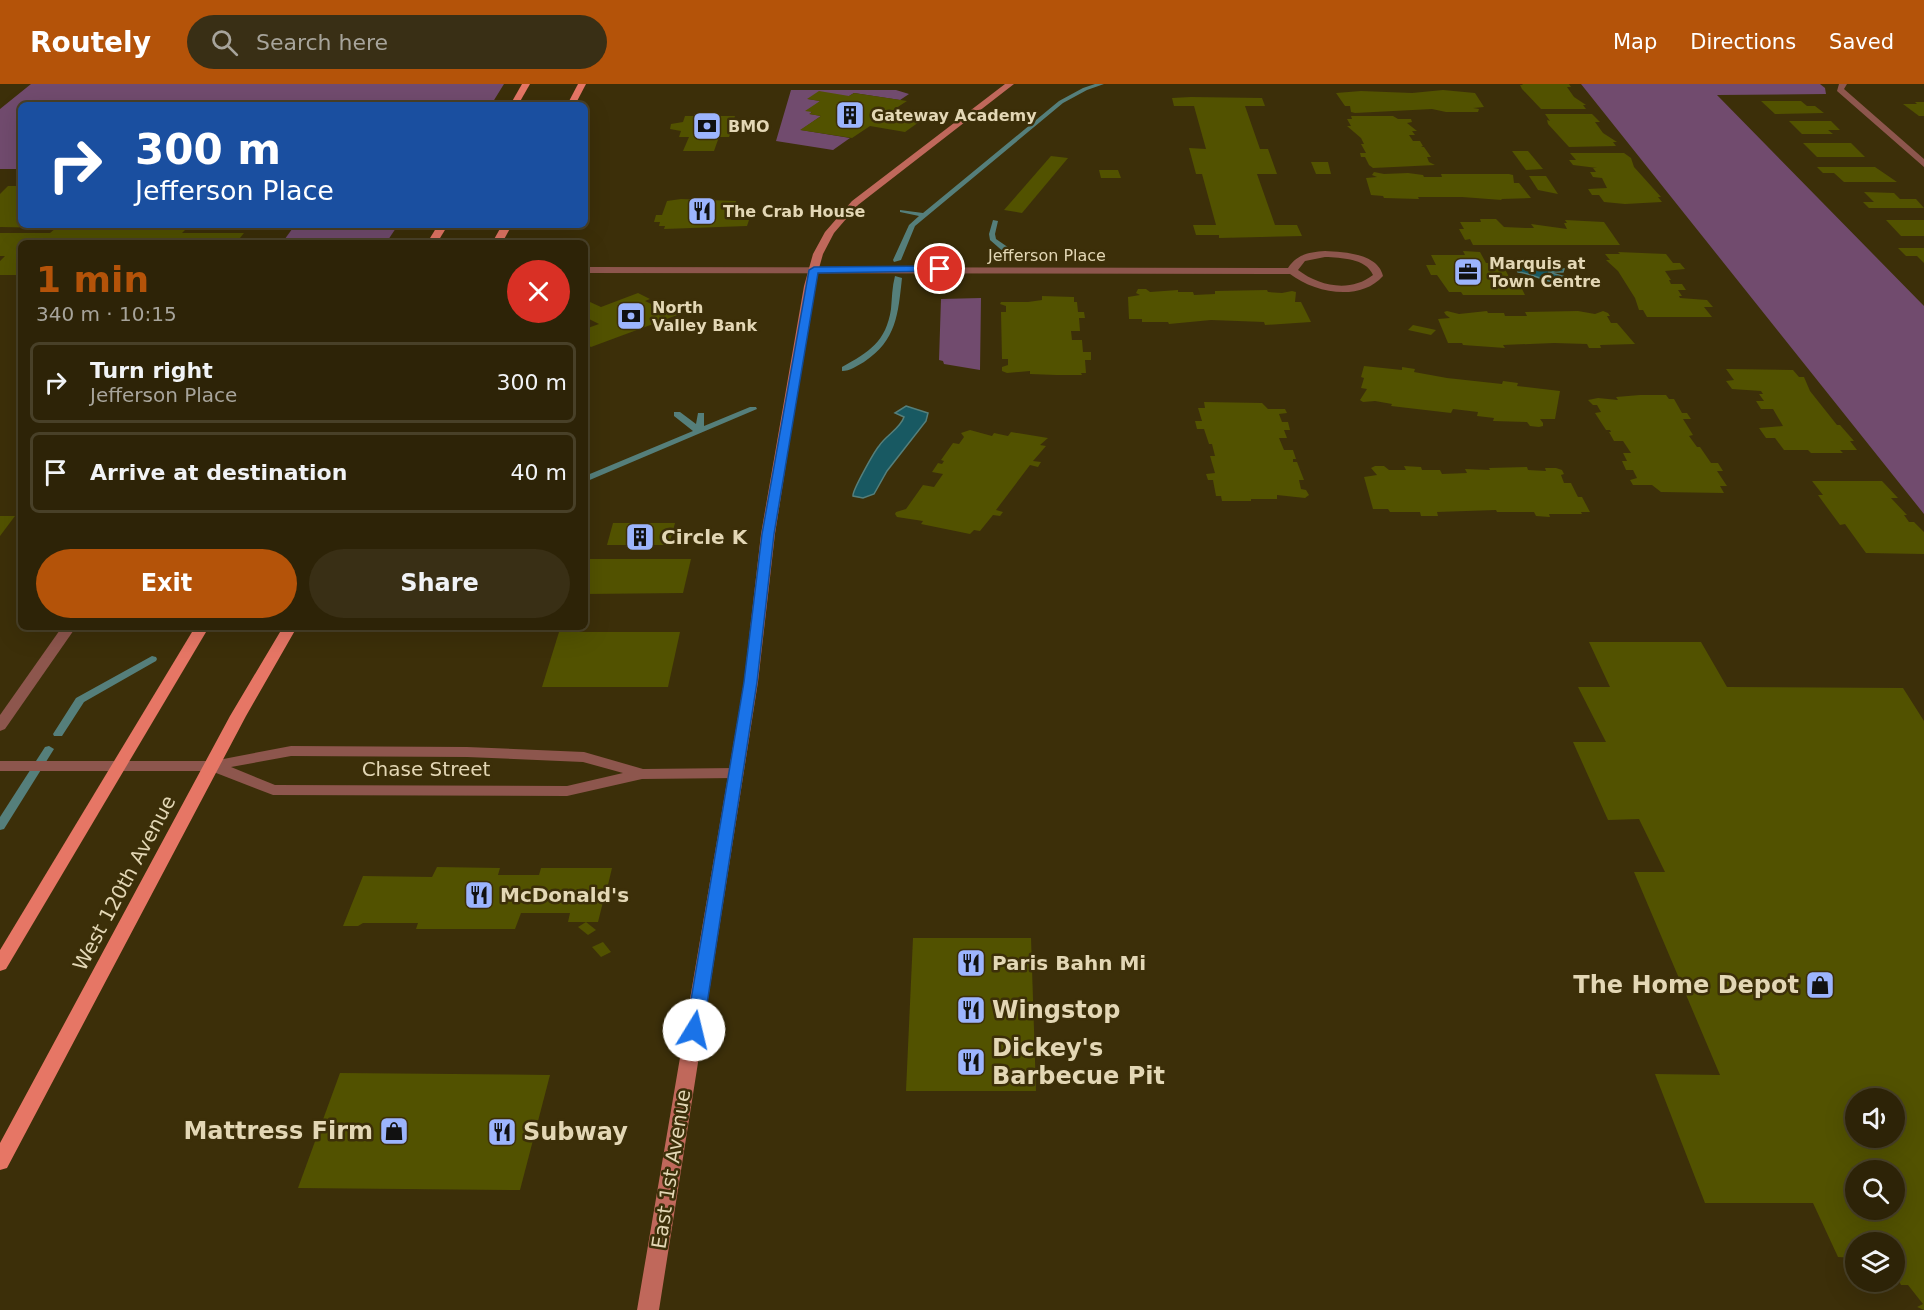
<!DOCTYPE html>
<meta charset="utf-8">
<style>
body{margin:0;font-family:"DejaVu Sans",sans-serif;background:#392f15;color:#f1f3f6;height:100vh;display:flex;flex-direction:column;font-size:22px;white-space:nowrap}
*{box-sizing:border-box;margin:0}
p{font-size:20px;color:#a7a49b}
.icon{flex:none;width:33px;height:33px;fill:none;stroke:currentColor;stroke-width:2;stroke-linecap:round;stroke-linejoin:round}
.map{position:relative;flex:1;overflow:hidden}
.sheet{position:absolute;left:18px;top:156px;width:570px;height:390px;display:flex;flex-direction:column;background:#2d2307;border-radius:9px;box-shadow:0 6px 24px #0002,0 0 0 2px #484028}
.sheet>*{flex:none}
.banner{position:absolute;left:18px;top:18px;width:570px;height:126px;border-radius:9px;box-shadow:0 6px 24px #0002,0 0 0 2px #484028;background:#1a4fa0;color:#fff;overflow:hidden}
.buttons{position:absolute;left:1845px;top:1004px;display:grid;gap:12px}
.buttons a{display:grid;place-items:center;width:60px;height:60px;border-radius:50%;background:#2d2307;box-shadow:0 6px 24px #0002,0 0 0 2px #484028;font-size:30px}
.pin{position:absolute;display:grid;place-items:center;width:51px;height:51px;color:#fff;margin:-26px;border:3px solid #fff;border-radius:50%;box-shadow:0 2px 6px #0007}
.me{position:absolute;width:66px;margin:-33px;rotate:9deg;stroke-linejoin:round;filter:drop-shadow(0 0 4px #0008)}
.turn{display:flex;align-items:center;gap:21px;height:126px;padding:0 18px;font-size:27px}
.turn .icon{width:78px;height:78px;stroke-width:2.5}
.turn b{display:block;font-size:42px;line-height:51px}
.round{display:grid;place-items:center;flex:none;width:63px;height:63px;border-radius:32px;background:#392f15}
.summary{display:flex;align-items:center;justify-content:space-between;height:102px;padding:0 18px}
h1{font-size:36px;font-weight:700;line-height:45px;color:#b45309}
.action{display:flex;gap:12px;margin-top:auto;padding:12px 18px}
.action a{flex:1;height:69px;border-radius:36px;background:#b45309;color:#fff;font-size:24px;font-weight:700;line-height:69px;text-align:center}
.action a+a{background:#392f15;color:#f1f3f6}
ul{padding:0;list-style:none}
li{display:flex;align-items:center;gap:18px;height:81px;margin:0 12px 9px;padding:0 6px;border:3px solid #484028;border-radius:9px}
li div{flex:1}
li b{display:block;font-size:22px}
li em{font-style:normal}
header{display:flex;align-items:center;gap:36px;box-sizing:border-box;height:84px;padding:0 30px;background:#b45309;color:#fff}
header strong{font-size:28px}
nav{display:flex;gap:33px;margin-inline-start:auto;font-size:21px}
.search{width:420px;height:54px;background:#392f15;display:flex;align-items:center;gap:15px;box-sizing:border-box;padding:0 21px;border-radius:33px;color:#a7a49b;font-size:22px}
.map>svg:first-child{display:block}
.green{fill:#714b6e}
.water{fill:#185962;stroke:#557f7b;stroke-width:1.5}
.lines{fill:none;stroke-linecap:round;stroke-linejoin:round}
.stream{fill:#557f7b;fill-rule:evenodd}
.building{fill:#525200;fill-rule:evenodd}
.street{fill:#8d564d;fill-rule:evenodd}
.secondary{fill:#c0685b;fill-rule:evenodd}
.primary{fill:#e67665;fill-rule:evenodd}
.route{fill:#1a73e8;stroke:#114b97;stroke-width:1.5}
.labels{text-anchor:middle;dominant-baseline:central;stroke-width:5;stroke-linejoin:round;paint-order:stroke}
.far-poi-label{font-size:16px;font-weight:bold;fill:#e3d7b5;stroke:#3c2f09;text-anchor:start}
.far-street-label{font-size:16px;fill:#e3d7b5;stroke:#3c2f09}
.poi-label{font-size:20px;font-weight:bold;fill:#e3d7b5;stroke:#3c2f09;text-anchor:start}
.street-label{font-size:20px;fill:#e3d7b5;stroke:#3c2f09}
.near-poi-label{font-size:24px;font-weight:bold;fill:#e3d7b5;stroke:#3c2f09;text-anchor:start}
</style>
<header>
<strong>Routely</strong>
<div class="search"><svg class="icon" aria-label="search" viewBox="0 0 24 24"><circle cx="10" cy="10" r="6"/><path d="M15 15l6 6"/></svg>Search here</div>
<nav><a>Map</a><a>Directions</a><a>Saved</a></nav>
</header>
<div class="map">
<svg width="1924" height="1226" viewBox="0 0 1924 1226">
<rect width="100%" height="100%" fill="#3c2f09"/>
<!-- green -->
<g class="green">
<polygon points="31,0 504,0 491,21 21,21 21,85 0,85 0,25"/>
<polygon points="1581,0 1820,0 1825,4 1826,10 1717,11 1924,222 1924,430"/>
<polygon points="791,6 896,6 909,10 900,16 854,9 849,12 808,15 820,17 810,30 821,32 801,46 850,54 833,66 776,57"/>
<polygon points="295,141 398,141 386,159 282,159"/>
<polygon points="981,214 980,286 944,280 943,277 939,276 941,215"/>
</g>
<!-- water -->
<g class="water">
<path d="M1529,176L1546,179V185H1564L1563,188H1548L1565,193L1567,197C1550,203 1535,189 1518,188L1515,182H1522Z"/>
<path d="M906,322L928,329L926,337L887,387L874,410L863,414L853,412C852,407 874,368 879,362C886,351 900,345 904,333L895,329Z"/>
</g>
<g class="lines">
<!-- stream -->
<g class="stream">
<polygon points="1095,0 1104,0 1087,6 1063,19 915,142 901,176 894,178 893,176 909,141 919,132 900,128 900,126 923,129 1059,17 1083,4"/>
<polygon points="993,136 998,137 995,150 996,155 1012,166 1012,170 1006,170 990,156 989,150"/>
<path d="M895,192L902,194C898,230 897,256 864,278C857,282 850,287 842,287V283C869,268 886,258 891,225C892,214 892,203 895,192Z"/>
<polygon points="750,323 756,323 757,325 585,398 585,392 693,347 674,332 674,328 680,328 696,340 698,329 704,329 704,342"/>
<polygon points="152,572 156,573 157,575 156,577 84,618 62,652 54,652 53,650 76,614"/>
<polygon points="49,662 54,665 4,745 0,746 0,733 45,663"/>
</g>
</g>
<!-- building -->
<g class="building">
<polygon points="1522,0 1569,0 1571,3 1567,3 1574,13 1586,21 1583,21 1586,25 1541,25 1522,5 1520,1 1523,1"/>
<polygon points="1443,6 1475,9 1484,23 1473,24 1479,25 1478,28 1446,28 1432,25 1355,29 1351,28 1350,22 1345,22 1336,9 1361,7 1412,9"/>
<polygon points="819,7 849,12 854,9 907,17 884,32 919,38 905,48 870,42 852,54 800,46 821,32 809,30 812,28 805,27 820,17 807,15"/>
<polygon points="1191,13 1262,14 1265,22 1245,22 1260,65 1268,65 1277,90 1257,90 1275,141 1297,141 1302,152 1219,154 1219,151 1196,151 1193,141 1216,141 1202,90 1196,90 1189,64 1206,65 1194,22 1174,22 1172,14"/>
<polygon points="1761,17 1801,17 1807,22 1815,22 1824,29 1775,30"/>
<polygon points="1915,18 1924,18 1924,32 1919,32 1903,20 1917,20"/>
<polygon points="1545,30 1592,30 1600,38 1595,38 1603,49 1617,58 1613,58 1616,62 1569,63 1548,40 1547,36 1550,37"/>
<polygon points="685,32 735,32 733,39 735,39 729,53 719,53 714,67 683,67 689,53 679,53 681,47 670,45 671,40 683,38"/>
<polygon points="1351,32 1393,32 1398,35 1411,35 1412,38 1407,39 1417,47 1412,47 1415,51 1409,51 1413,57 1420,57 1423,62 1421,63 1424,63 1431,73 1427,73 1429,78 1435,81 1394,83 1373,84 1369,81 1365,73 1361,73 1360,69 1366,69 1361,60 1364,60 1361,54 1347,42 1351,42 1347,35 1352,35"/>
<polygon points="1789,37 1831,37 1840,46 1828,46 1833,50 1802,50"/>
<polygon points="1803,59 1851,59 1865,73 1817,73"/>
<polygon points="1512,67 1528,67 1543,85 1526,86"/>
<polygon points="1570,69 1624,69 1631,74 1634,83 1661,113 1658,113 1662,118 1625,120 1604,118 1599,111 1592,111 1588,105 1607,104 1602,94 1593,93 1590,88 1596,88 1593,84 1597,84 1573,81 1569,76 1576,76"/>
<polygon points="1051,72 1068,74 1022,129 1004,126"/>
<polygon points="1311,78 1328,78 1331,90 1316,90"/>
<polygon points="1817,83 1875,83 1897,98 1844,98 1834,89 1823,89"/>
<polygon points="1099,86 1118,86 1121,94 1101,94"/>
<polygon points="1374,88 1384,90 1408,89 1423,91 1424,93 1442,93 1441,90 1509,90 1513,91 1514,99 1519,99 1531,114 1501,115 1502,116 1462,113 1418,113 1419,115 1384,114 1383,112 1371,111 1366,94 1377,93 1372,91"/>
<polygon points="1529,92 1546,92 1558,110 1538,106"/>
<polygon points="8,102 21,102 21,141 190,141 182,149 244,149 236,159 21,159 21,191 0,191 0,177 5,172 0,172 0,149 50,149 56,144 0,143 0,110"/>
<polygon points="1864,108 1894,109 1900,115 1916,115 1924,124 1869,124 1863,118 1874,118"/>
<polygon points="681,115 736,117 731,136 749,136 747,142 664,145 665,142 659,142 660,138 654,138 656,131 662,131 667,117"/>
<polygon points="1480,135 1496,135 1504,143 1526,144 1534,144 1531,140 1567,145 1564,139 1567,139 1565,136 1604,138 1620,161 1473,161 1470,155 1465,156 1459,145 1464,145 1460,138 1481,138"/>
<polygon points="1886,136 1924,136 1924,152 1901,152"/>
<polygon points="1898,164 1924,164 1924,179 1917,172 1906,172"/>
<polygon points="1463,167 1480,168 1486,179 1502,179 1509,193 1497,193 1502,199 1519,199 1525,211 1463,211 1461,208 1449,208 1437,191 1431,191 1426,181 1436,181 1431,171 1465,171"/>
<polygon points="1618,168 1666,170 1673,179 1680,179 1685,185 1665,187 1671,196 1669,196 1671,200 1682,200 1686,206 1678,206 1682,212 1679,212 1680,214 1707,216 1713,223 1704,223 1712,233 1647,233 1643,226 1639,226 1635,214 1618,187 1606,176 1610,176 1605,170 1620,170"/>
<polygon points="1138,205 1146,205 1150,208 1178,206 1178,208 1193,208 1194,211 1215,210 1215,207 1267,206 1268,208 1282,209 1292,207 1296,208 1295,218 1301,218 1311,238 1265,241 1264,238 1211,236 1169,240 1168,238 1142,238 1142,235 1129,235 1128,213 1140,211 1136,209"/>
<polygon points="638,209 650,215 645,217 662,225 666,224 680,230 591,263 585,260 585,245 599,240 585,233 585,228 589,227 585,225 585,220 590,218 601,223"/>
<polygon points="1042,212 1074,213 1074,218 1077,218 1078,228 1084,228 1085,234 1079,234 1080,247 1071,247 1072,256 1082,256 1083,268 1091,268 1091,276 1085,276 1086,289 1081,289 1082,291 1056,291 1030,290 1030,287 1007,289 1002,287 1002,283 1008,281 1008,275 1002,275 1001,228 1006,228 1006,222 1000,220 1001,218 1028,218 1042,216"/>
<polygon points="1447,227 1459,230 1487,227 1488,229 1504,229 1505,232 1527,232 1525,228 1578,227 1595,230 1603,227 1608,229 1610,232 1607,232 1611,239 1617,239 1635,260 1600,261 1601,264 1589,264 1587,260 1554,259 1503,261 1505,264 1463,261 1462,259 1448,259 1438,235 1450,234 1446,231 1444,228"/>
<polygon points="1413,241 1436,246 1431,251 1408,246"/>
<polygon points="1364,282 1402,286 1402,283 1415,285 1414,288 1447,294 1502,300 1503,297 1518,299 1517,302 1560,307 1555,335 1540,335 1543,339 1543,342 1539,343 1530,342 1527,338 1493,337 1494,334 1477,332 1478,328 1453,325 1451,329 1391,322 1392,320 1375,317 1363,318 1360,316 1367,305 1361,304 1364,294 1361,293"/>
<polygon points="1726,285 1793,286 1799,293 1804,293 1810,307 1837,341 1840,341 1854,357 1850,357 1857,366 1840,366 1843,369 1811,369 1808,366 1784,366 1775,354 1766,354 1759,344 1783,342 1773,325 1761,325 1756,317 1764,317 1759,310 1763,310 1761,307 1732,305 1726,297 1734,296"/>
<polygon points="1640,311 1666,311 1669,315 1674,315 1682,329 1687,329 1691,335 1683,335 1693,351 1689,352 1697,363 1700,363 1711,379 1718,379 1723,387 1717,387 1727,402 1720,402 1724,409 1661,408 1652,401 1633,401 1630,396 1637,394 1633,386 1626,386 1622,377 1627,377 1623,369 1631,369 1623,357 1614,357 1609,348 1611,348 1610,346 1606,346 1595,329 1601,328 1597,321 1593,321 1588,316 1598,314 1618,316 1616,313"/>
<polygon points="1204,318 1262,319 1268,325 1285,325 1287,329 1279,330 1282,338 1288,338 1290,346 1284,346 1287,354 1279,354 1284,366 1293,366 1296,375 1293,375 1293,378 1297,378 1304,396 1299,396 1301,405 1306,406 1309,411 1305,414 1277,411 1277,415 1251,415 1251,417 1222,417 1221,412 1216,412 1213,396 1208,396 1206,390 1215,389 1210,372 1215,372 1212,360 1209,360 1204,345 1197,345 1195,337 1202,337 1198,324 1205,324"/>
<polygon points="970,346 992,352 994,349 1008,352 1011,348 1048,354 1040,361 1046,362 1033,377 1041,378 1038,383 1030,381 996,426 1003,428 1000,432 993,431 980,447 974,446 970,450 921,440 923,437 897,433 895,430 896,428 906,425 923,401 934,403 943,390 932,388 938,379 942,380 944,377 941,376 953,359 959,360 964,353 961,349"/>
<polygon points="1375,382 1384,382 1389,386 1406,386 1404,382 1421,383 1422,386 1440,386 1442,390 1467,389 1465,385 1490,386 1489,384 1527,383 1528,386 1546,387 1545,384 1556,384 1562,386 1564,390 1561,391 1564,399 1571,399 1578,413 1582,413 1590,428 1581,428 1582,430 1549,430 1550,433 1536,432 1534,428 1497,428 1496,426 1437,428 1438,432 1421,432 1420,428 1390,428 1388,425 1373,425 1364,393 1377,391 1371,384"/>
<polygon points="1812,397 1882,397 1898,414 1891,414 1907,431 1904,431 1909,438 1914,438 1924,448 1924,470 1866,469 1845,440 1840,441 1823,418 1818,411 1823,411"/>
<polygon points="0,432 15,432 0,452"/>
<polygon points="613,439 675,439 669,461 607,461"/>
<polygon points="585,475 691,475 683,509 585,510"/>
<polygon points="559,548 680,548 668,603 542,603"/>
<path d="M1589,558H1701L1727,603L1903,604L1924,637V1226L1917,1223L1923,1220L1908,1201H1901L1894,1187V1183H1900L1894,1175V1158H1856V1174L1838,1173L1813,1119H1705L1655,990L1720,991L1634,788H1665L1639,735L1608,736L1573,658H1606L1578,603H1610ZM1856,1014H1894V1053H1856ZM1856,1086H1894V1125H1856Z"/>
<polygon points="437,783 500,784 498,791 539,791 541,784 612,784 607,805 594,805 591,818 603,818 598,838 568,838 570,829 521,829 515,845 416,845 418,839 363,839 358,842 343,842 363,792 432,793"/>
<polygon points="586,838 596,846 588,851 578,843"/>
<polygon points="913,854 1031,854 1036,1007 906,1007"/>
<polygon points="603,858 611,868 601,873 592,863"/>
<polygon points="340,989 550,991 520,1106 298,1104"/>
</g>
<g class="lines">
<!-- street -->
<g class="street">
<polygon points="1839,0 1847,0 1844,5 1924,75 1924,83 1837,7"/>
<path d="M1325,167C1343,168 1378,169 1383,192C1360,218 1315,209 1290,190L585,189V183L1288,184C1297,170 1310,168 1325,167ZM1325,173C1341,174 1366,174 1373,191C1350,209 1319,202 1298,186L1305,177Z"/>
<polygon points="62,543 76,543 5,645 0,647 0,631"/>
<path d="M291,662L467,663L584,668L643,685L736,684L744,689L736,694L642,695L567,712L273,711L211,687H0V677H213ZM291,672L467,673L583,678L623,689L567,702L275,701L231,683Z"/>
</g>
<!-- secondary -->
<polygon class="secondary" points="1005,0 1014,0 858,121 834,149 823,170 814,202 775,450 758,598 659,1226 637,1226 744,598 761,450 804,202 813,170 825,148 852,117"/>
<!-- primary -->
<g class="primary">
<polygon points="522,0 530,0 518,21 510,21"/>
<polygon points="578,0 586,0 575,21 567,21"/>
<polygon points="438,141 448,141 437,159 427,159"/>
<polygon points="502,141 512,141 502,159 492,159"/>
<polygon points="195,543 209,543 6,885 0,887 0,866"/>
<polygon points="283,543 297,543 246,632 7,1084 0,1086 0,1059 230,632"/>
</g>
</g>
<!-- route -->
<polygon class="route" points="940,182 945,185 943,187 818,189 774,450 757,598 703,946 700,950 694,952 688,950 686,946 744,598 762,450 809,186 814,183"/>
<!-- icons -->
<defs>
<g id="building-square" transform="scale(1.5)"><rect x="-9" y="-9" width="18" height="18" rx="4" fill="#9cb4fd" stroke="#3c2f09"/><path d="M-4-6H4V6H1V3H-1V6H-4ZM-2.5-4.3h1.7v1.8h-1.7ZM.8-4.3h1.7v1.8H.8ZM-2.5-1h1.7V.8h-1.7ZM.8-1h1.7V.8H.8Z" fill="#111"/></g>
<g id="bank-square" transform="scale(1.5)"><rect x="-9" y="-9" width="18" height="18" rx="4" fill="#9cb4fd" stroke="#3c2f09"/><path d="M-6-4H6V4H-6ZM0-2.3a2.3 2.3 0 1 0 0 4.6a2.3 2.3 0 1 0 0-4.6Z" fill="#111"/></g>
<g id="restaurant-square" transform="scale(1.5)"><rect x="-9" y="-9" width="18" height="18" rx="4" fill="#9cb4fd" stroke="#3c2f09"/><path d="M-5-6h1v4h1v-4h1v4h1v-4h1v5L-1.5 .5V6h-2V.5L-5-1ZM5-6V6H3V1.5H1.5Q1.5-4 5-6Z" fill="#111"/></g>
<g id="office-square" transform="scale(1.5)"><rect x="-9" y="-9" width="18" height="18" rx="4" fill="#9cb4fd" stroke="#3c2f09"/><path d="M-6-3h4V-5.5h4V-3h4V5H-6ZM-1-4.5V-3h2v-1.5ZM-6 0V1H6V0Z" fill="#111"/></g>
<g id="shop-square" transform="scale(1.5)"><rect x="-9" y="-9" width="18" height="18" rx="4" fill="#9cb4fd" stroke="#3c2f09"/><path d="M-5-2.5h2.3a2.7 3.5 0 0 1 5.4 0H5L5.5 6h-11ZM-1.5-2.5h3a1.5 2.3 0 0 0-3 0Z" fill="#111"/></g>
</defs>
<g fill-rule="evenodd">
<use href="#building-square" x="850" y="31"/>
<use href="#bank-square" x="707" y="42"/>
<use href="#restaurant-square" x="702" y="127"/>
<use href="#office-square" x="1468" y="188"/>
<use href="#bank-square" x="631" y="232"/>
<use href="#building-square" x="640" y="453"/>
<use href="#restaurant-square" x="479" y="811"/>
<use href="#restaurant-square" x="971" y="879"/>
<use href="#shop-square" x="1820" y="901"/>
<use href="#restaurant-square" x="971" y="926"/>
<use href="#restaurant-square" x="971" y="978"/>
<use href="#shop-square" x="394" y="1047"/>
<use href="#restaurant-square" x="502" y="1048"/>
</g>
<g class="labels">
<!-- far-poi labels -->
<g class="far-poi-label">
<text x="871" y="31">Gateway Academy</text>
<text x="728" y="42">BMO</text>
<text x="723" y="127">The Crab House</text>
<text x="1489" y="179">Marquis at<tspan x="1489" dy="18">Town Centre</tspan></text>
<text x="652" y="223">North<tspan x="652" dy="18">Valley Bank</tspan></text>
</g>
<!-- far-street labels -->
<g class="far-street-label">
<text x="1047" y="171">Jefferson Place</text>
</g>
<!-- poi labels -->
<g class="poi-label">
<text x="661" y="453">Circle K</text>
<text x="500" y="811">McDonald's</text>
<text x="992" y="879">Paris Bahn Mi</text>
</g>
<!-- street labels -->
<g class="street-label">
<text x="426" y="685">Chase Street</text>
<text transform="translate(124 799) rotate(-62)">West 120th Avenue</text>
<text transform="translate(671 1085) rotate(-81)">East 1st Avenue</text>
</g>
<!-- near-poi labels -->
<g class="near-poi-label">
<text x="1799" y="901" text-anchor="end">The Home Depot</text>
<text x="992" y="926">Wingstop</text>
<text x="992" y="964">Dickey's<tspan x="992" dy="28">Barbecue Pit</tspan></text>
<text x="373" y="1047" text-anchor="end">Mattress Firm</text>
<text x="523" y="1048">Subway</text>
</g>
</g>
</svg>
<div class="buttons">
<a><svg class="icon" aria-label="sound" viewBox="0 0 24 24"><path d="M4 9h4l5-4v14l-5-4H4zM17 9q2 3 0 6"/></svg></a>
<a><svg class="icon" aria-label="search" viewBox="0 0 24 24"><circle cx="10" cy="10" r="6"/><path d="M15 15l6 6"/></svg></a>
<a><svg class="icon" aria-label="layers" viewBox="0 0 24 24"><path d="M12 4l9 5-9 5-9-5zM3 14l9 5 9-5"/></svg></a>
</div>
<div class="pin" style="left:940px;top:185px;background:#d93025"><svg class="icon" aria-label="arrive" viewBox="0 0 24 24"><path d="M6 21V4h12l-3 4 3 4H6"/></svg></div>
<svg class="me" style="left:694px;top:946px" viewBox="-20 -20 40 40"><circle r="19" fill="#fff"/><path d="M0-13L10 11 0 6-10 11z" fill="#1a73e8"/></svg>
<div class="banner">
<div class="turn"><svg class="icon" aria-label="right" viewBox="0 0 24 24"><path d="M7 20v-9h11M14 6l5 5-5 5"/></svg><div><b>300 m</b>Jefferson Place</div></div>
</div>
<section class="sheet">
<div class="summary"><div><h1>1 min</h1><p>340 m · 10:15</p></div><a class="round" style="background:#d93025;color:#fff"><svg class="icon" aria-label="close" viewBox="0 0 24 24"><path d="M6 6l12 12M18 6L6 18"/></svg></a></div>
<ul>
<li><svg class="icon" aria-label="right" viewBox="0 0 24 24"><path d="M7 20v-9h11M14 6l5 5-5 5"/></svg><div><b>Turn right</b><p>Jefferson Place</p></div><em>300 m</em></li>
<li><svg class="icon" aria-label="arrive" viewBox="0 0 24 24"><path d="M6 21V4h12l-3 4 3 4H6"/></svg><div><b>Arrive at destination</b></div><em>40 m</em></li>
</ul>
<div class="action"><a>Exit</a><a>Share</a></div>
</section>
</div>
